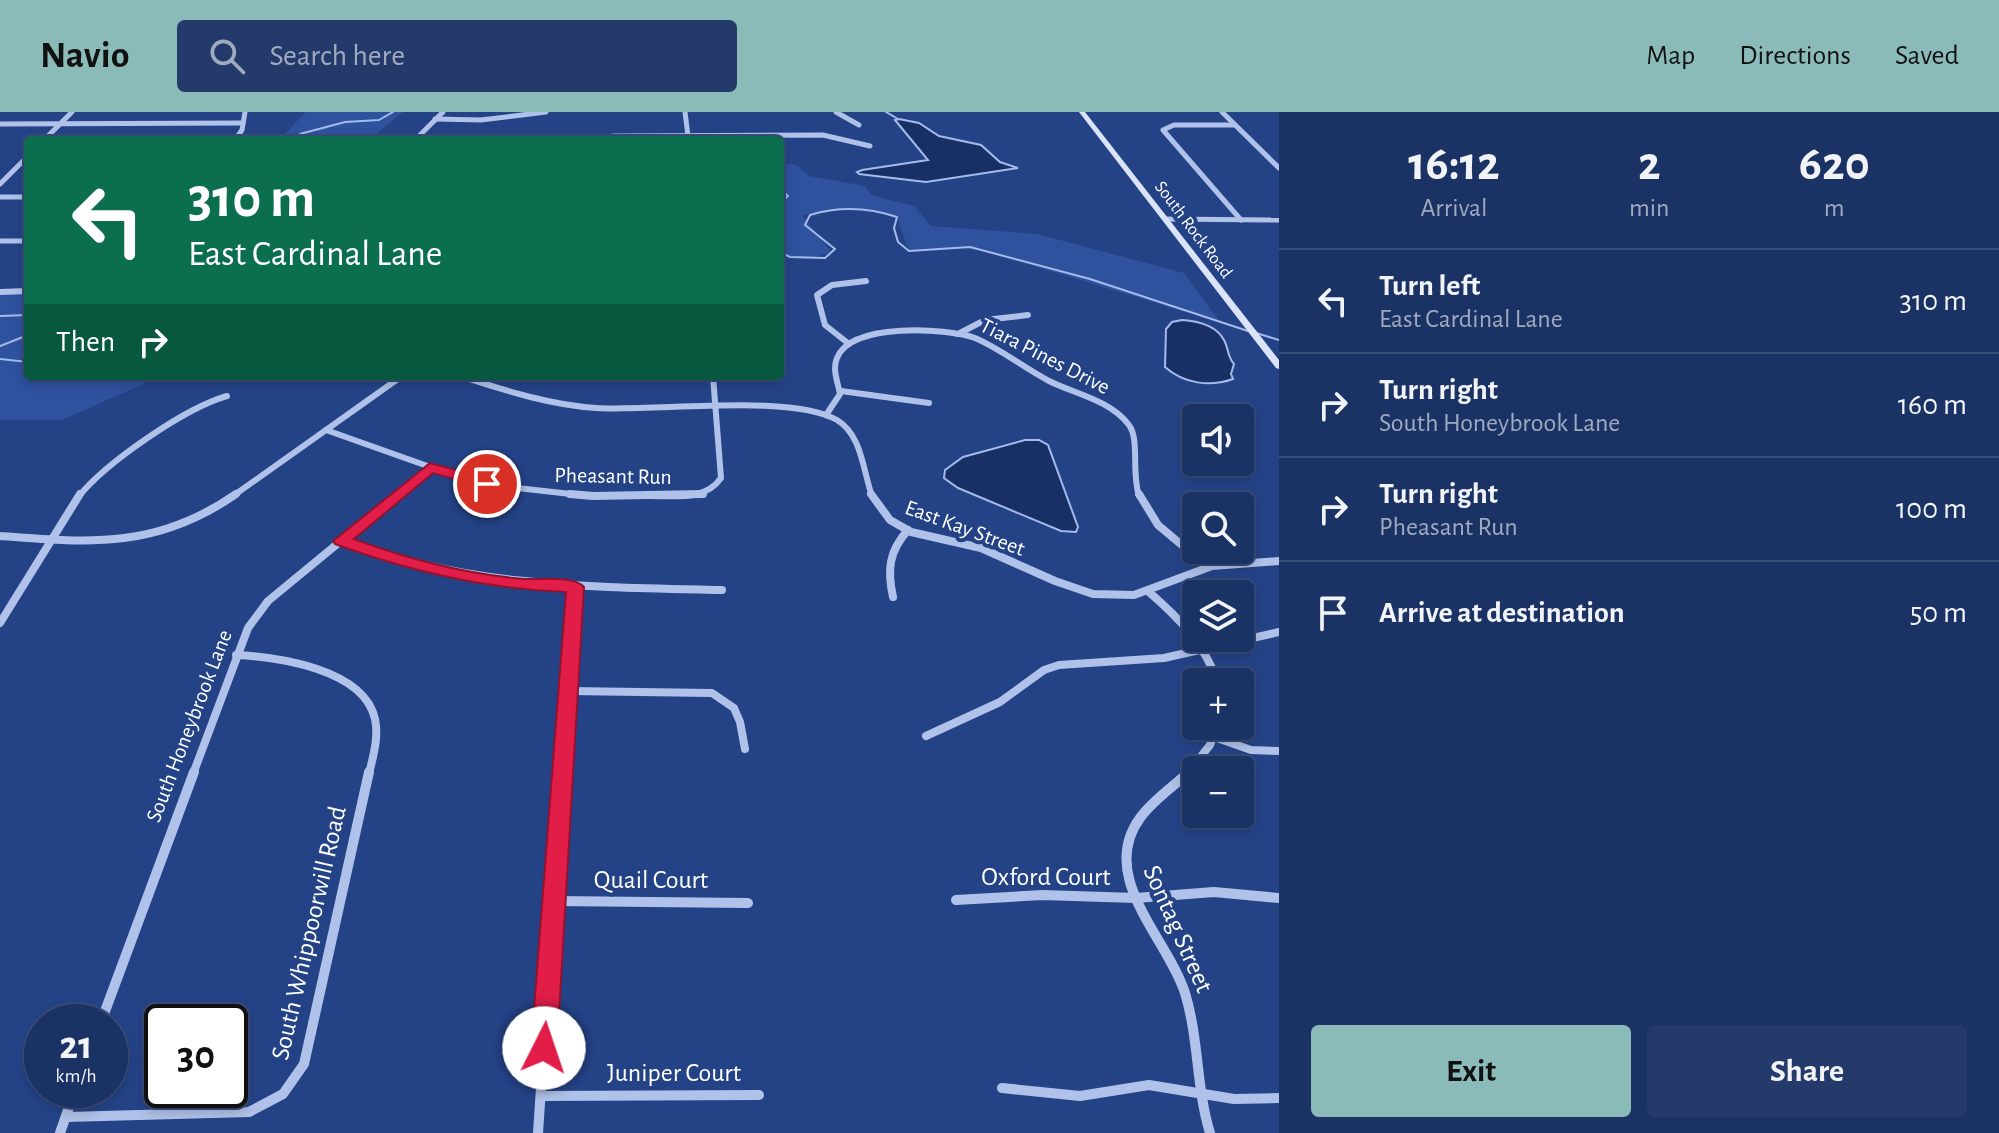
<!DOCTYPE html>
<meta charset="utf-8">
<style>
body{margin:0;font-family:"Alegreya Sans",sans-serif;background:#243a6b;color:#f1f3f6;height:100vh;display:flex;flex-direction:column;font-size:30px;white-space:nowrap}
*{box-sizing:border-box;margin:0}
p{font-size:26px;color:#a0aabf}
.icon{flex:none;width:44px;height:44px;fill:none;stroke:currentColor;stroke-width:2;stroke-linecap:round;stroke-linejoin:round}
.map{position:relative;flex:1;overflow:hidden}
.details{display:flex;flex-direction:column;background:#1b3265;width:720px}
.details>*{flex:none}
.top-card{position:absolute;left:24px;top:24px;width:760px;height:244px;border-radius:8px;box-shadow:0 4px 12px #0003,0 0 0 2px #394d79;background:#0b6e4f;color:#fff;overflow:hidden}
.buttons{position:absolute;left:1182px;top:292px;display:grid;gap:16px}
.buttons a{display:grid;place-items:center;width:72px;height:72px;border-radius:8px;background:#1b3265;box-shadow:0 4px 12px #0003,0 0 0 2px #394d79;font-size:40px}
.speed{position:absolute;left:24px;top:892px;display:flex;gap:16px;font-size:40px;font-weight:700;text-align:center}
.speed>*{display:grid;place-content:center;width:104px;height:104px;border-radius:50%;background:#1b3265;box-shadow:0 4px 12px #0003,0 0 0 2px #394d79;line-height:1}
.speed small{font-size:20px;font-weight:400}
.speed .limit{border:4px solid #111;border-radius:12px;background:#fff;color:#111}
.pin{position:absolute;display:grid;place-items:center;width:68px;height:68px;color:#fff;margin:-34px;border:4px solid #fff;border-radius:50%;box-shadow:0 2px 8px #0007}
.me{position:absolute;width:88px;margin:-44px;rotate:4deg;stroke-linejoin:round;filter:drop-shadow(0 0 6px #0008)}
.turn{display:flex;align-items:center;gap:28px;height:168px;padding:0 32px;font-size:36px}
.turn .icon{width:104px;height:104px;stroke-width:2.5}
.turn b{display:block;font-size:56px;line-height:68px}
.then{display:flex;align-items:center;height:76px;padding:0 32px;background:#0003;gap:16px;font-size:30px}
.eta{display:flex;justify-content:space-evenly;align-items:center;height:136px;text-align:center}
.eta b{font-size:48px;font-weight:700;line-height:56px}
.button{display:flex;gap:16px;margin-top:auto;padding:16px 32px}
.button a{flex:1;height:92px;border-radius:8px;background:#8bbbb9;color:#111;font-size:32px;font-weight:700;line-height:92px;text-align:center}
.button a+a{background:#243a6b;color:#f1f3f6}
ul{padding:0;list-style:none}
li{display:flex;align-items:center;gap:24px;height:104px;padding:0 32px;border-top:2px solid #394d79}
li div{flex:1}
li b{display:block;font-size:30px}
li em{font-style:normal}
header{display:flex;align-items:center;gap:48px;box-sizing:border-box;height:112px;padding:0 40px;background:#8bbbb9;color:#111}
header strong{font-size:38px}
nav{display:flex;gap:44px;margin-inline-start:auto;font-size:28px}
.search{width:560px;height:72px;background:#243a6b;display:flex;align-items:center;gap:20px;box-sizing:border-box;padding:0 28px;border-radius:8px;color:#a0aabf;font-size:30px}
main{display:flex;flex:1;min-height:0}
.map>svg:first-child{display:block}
.green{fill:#2f529f}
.water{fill:#193067;stroke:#a4bbea;stroke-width:2}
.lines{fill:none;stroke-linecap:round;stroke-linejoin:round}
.stream{stroke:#a4bbea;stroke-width:2}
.street-far3{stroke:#b0c2e9;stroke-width:5}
.street-far2{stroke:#b0c2e9;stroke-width:6}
.street-far1{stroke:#b0c2e9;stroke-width:8}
.street{stroke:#b0c2e9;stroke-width:10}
.secondary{fill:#dae3f7;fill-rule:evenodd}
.route{fill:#e11d48;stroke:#92132f;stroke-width:2}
.labels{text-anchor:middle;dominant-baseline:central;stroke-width:8;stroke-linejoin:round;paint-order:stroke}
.far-street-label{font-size:18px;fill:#fff;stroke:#244387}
.street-label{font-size:22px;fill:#fff;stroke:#244387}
.near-street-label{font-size:26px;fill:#fff;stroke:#244387}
</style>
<header>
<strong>Navio</strong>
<div class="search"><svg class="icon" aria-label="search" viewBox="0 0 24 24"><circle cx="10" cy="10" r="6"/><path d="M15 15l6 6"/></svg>Search here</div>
<nav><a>Map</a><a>Directions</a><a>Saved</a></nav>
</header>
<main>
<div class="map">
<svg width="1279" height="1021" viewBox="0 0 1279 1021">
<rect width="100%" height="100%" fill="#244387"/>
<!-- green -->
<g class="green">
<polygon points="306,0 403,0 369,28 279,28"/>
<path d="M794,52L810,64L865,74L871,83L914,94L931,114L1037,122L1184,161L1220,210L970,135L909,139L897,105C865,92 834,98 802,103L831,140C814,147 797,148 780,141V53Z"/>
<polygon points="28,179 28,264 161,264 62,308 0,308 0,180"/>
</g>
<!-- water -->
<g class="water">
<polygon points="899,7 919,11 939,24 981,33 1000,50 1018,56 926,70 859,62 857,60 862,58 928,48 895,8"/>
<path d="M1182,208C1197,209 1216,213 1224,228C1229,237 1227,244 1234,252L1231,262L1233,267C1210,275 1184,272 1165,255L1166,217L1172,210Z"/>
<polygon points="1025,328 1039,328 1048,333 1078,415 1076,420 1061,419 958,376 944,366 945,358 963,345"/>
</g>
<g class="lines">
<!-- stream -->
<g class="stream">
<polyline points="886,0 898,7"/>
<polyline points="301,28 297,26 300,22 345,10 379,8 393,0"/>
<polyline points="780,77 788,84 780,91"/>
<polyline points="780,98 783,102 780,103"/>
<path d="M780,140L790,145L825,146L835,137L805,113L810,103C840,94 867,95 897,105L894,116L898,130L909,139L970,135L1090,167L1248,219"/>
<polyline points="0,204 28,203"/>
<polyline points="1256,221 1279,228"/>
<polyline points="0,234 28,223"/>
<polyline points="0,247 28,250"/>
</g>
<!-- street-far3 -->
<g class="street-far3">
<polyline points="685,0 688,24"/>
<polyline points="836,0 859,13"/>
<polyline points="1222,0 1279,56"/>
<polyline points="435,7 481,8 546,0"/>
<polyline points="0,12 243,11"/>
<polyline points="1235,13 1174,13 1163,18 1241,108"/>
<polyline points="44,28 72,0"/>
<polyline points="235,28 242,18 245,0"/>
<polyline points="415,28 443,0"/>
<polyline points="582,28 614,24 823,23 870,34"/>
<polyline points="0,72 28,44"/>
<polyline points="0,85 28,85"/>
<polyline points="1165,107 1279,108"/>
<polyline points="0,129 28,129"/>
</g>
<!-- street-far2 -->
<g class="street-far2">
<polyline points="0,180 28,179"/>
<polyline points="958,222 985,208 1028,203"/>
<polyline points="849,232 825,213 817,183 832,173 866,169"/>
<path d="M460,264C504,278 549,293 596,296C655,300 790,281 837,308C862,323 863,359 872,384"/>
<polyline points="841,279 929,291"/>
<path d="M826,303L840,282C838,271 832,257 837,246C851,210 946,216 975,226C1001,237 1024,256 1049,269C1075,282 1110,288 1129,313C1140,328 1131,360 1139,384"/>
<polyline points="326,318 450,362 498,374 589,384"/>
<path d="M79,384C107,350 185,296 227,284"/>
<polyline points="233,384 402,264"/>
<polyline points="396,384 430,355"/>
<path d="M643,384C670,383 704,391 721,366L713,264"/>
</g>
<!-- street-far1 -->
<g class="street-far1">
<polyline points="570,382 593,384 703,382"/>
<polyline points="871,382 890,408 911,420 981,436 1055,469 1093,482 1134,483 1212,454 1279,449"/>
<polyline points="1139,382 1158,413 1208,455"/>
<path d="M0,424C91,431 157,437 236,382"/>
<path d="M341,429C470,475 588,475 722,478"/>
<path d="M1149,480C1179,506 1204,532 1218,570"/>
<path d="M893,485C887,458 889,439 908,418"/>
<polyline points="0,511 80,382"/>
<path d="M236,543C278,545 364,557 375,607C379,626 373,644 369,662"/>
<polyline points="568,579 712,581 734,596 740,610 745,637"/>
<polyline points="926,624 1000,590 1044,558 1059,553 1164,546 1279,520"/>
<polyline points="1214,625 1251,638 1279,639"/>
<polyline points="193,662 248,516 268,489 398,382"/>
<polyline points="562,662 575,475"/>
<polyline points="1187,662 1210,633 1217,614"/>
</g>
<!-- street -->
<g class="street">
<path d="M1189,660C1173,675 1153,688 1140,706C1097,765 1168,827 1185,881C1199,927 1196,975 1210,1021"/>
<polyline points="956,788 1042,783 1136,786 1214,780 1279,786"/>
<polyline points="554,789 748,791"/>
<polyline points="101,910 194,660"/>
<polyline points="1002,976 1080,984 1149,973 1234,987 1279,986"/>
<polyline points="541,984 759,983"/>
<polyline points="66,1005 249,1000 283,982 304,952 369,660"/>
<polyline points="60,1021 75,978"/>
<polyline points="538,1021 562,660"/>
</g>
<!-- secondary -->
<polygon class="secondary" points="1079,0 1085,0 1279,248 1279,257 1276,256"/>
</g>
<!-- route -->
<path class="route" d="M430,351L493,368L495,372L487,376L433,361L354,427C408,447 465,462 524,467C540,468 573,463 584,475L557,936L553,944L544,947L535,944L531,936L566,480C486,477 411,460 335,432L333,429Z"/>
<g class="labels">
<!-- far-street labels -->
<g class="far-street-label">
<text transform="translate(1193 118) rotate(53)">South Rock Road</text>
</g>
<!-- street labels -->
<g class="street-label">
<text transform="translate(1045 244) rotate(27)">Tiara Pines Drive</text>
<text transform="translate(613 364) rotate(1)">Pheasant Run</text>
<text transform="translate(965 416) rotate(20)">East Kay Street</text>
<text transform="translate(189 614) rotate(-69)">South Honeybrook Lane</text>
</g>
<!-- near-street labels -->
<g class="near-street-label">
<text x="1046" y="765">Oxford Court</text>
<text x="651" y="768">Quail Court</text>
<text transform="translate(1178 817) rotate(66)">Sontag Street</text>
<text transform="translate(309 821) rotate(-77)">South Whippoorwill Road</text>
<text x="674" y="961">Juniper Court</text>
</g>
</g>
</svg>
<div class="buttons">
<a><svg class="icon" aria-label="sound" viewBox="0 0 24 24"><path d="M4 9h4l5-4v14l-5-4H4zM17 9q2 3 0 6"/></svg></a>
<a><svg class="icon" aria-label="search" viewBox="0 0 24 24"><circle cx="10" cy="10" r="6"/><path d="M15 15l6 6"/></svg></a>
<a><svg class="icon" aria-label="layers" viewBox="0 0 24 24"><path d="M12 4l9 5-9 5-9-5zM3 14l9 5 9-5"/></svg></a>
<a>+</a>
<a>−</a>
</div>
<div class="speed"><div>21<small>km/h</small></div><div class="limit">30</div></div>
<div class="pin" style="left:487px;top:372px;background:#d93025"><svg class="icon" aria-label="arrive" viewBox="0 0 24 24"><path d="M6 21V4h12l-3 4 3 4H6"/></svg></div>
<svg class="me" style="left:544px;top:936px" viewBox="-20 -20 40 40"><circle r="19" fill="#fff"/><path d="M0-13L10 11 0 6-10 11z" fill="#e11d48"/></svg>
<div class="top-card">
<div class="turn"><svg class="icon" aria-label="left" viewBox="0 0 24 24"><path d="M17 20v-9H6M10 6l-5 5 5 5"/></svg><div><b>310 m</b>East Cardinal Lane</div></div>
<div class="then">Then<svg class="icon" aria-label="right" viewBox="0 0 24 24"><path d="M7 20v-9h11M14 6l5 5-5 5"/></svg></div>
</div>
</div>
<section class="details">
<div class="eta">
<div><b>16:12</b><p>Arrival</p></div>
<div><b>2</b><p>min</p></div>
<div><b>620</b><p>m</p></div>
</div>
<ul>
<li><svg class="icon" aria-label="left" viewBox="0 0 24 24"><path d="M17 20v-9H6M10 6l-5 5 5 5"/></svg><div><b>Turn left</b><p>East Cardinal Lane</p></div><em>310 m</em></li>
<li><svg class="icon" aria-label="right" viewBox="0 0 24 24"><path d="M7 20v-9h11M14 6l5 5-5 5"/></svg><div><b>Turn right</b><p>South Honeybrook Lane</p></div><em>160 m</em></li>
<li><svg class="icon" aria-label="right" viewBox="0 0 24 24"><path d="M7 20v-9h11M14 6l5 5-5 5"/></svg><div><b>Turn right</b><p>Pheasant Run</p></div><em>100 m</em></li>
<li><svg class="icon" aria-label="arrive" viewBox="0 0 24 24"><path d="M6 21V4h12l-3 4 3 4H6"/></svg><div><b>Arrive at destination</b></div><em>50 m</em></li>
</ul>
<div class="button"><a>Exit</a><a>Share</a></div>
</section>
</main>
